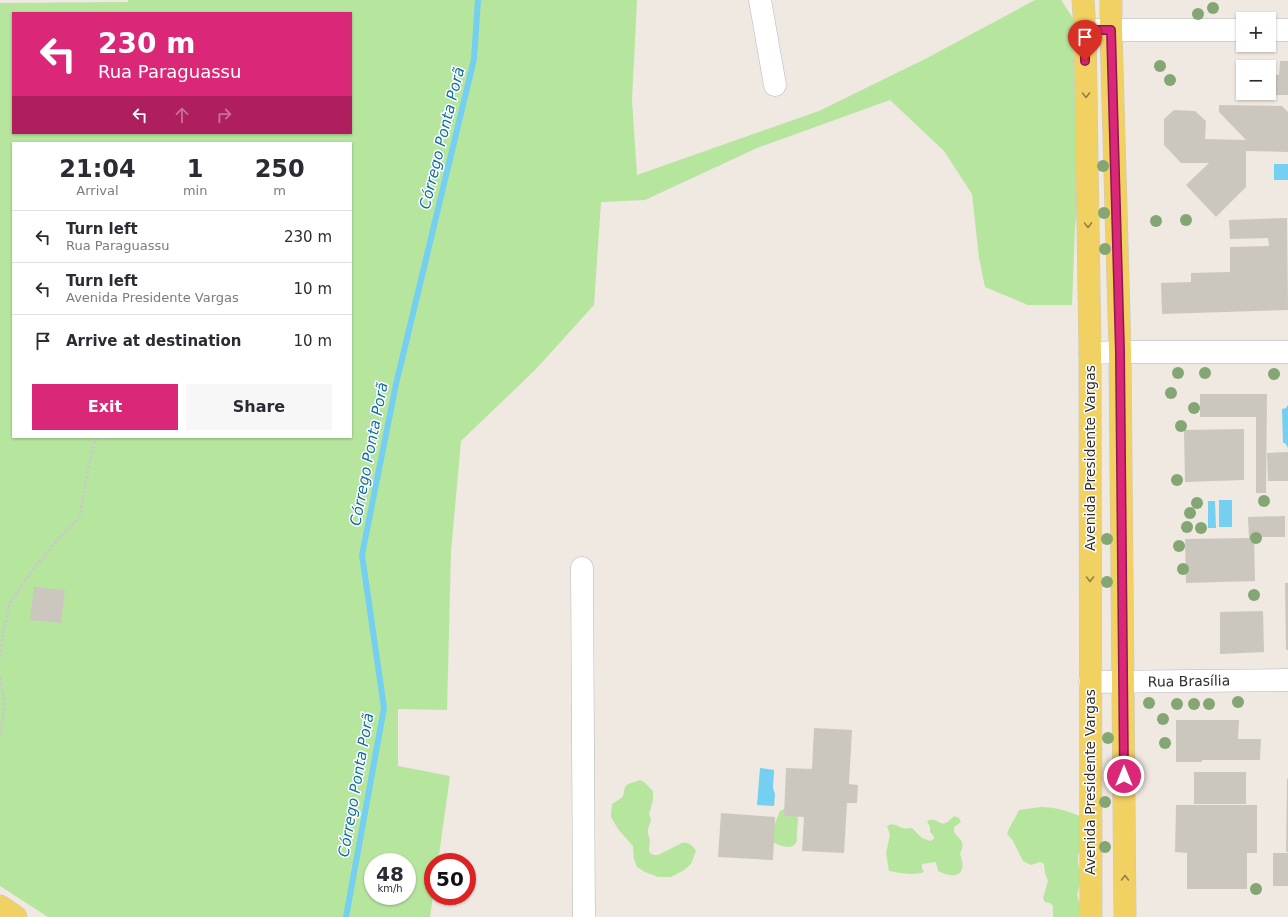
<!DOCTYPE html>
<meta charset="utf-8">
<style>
body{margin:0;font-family:"DejaVu Sans",sans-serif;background:#f7f7f7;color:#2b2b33;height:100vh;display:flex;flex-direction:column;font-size:15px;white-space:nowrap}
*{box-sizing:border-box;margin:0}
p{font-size:13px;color:#7c7c81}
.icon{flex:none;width:22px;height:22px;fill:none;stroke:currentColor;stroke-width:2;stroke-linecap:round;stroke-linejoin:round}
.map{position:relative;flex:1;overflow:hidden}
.details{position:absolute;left:12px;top:142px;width:340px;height:296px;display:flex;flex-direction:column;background:#fff;border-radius:0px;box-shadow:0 1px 3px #0004}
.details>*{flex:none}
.hud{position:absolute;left:12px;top:12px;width:340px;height:122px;border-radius:0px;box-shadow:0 1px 3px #0004;background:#db2777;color:#fff;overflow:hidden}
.buttons{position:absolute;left:1236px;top:12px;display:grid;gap:8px}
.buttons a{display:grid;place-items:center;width:40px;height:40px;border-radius:0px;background:#fff;box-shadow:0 1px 3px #0004;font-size:20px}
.speed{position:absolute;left:364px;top:853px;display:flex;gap:8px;font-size:20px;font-weight:700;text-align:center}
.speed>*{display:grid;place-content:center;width:52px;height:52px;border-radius:50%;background:#fff;box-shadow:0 1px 3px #0004;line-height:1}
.speed small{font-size:10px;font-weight:400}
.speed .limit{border:6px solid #d22;background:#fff;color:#111}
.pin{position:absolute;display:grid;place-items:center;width:34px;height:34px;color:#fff;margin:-41px -17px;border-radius:50% 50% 50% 0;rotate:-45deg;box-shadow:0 0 4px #0007}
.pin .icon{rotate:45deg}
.me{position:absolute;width:44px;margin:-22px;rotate:0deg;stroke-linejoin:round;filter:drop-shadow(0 0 3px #0008)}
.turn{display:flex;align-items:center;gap:14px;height:84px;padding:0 20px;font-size:18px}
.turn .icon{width:52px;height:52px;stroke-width:2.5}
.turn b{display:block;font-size:28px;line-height:34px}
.lanes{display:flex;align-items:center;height:38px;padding:0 20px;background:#0003;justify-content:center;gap:20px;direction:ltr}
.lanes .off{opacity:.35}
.eta{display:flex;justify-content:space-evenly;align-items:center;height:68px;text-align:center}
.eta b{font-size:24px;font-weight:600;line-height:28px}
.primary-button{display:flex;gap:8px;margin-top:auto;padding:8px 20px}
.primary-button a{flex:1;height:46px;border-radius:0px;background:#db2777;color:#fff;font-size:16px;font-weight:600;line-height:46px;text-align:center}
.primary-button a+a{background:#f7f7f7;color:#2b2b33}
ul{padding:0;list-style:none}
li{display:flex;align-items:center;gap:12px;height:52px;padding:0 20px;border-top:1px solid #e1e1e2}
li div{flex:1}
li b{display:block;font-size:15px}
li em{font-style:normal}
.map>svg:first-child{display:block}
.green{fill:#b6e59e;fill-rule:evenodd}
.water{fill:#75cff0}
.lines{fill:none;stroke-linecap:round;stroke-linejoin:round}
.stream{stroke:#75cff0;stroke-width:6}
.building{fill:#cbc7bf}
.minor-casing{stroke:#b4b7c1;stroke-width:23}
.major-casing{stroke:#c9c9c9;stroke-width:23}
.path{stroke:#c9c9c9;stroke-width:2.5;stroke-dasharray:3 2;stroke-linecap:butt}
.minor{stroke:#fff;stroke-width:22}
.major{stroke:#f2d163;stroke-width:22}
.tree{fill:#84a574}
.oneway{stroke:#908048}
.route-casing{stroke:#8e194d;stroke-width:10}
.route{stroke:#db2777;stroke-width:7}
.labels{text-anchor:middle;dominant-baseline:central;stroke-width:3;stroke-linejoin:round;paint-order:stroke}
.street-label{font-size:14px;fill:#2e2e2e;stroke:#fff}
.water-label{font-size:15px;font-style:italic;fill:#0d6fa3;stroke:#fff}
</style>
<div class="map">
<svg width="1288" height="917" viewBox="0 0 1288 917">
<rect width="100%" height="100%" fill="#efe9e1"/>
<!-- green -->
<g class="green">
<path d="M128,0H637L632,100L637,175L819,111L927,58L1035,0H1061L1073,18L1090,102L1075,228L1072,305H1028L985,287L979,258L972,194L944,151L890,100L757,148L645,200L601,202L594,305L536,369L461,441L451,552L447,710L398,709V766L450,776L438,862H433V896L430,917H48L0,886V3L128,2ZM13,13H351V133H13ZM13,143H351V437H13ZM373,862H407V896H373Z"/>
<path d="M640,780L644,782L653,791V800L649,814C653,821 649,823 648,830C647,833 649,836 650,840C650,845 648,848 650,853L654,855H658L682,843C689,842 692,845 696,851L691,864L684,870L671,877H658L645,872L637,867L634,859L633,846L618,829L611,817V813L612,804L620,799L623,796L625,787L628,784Z"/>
<path d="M1041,807C1055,807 1067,811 1080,816L1082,847L1078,855V864L1082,877L1077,895L1081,908L1079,917H1053V906L1050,903L1045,902L1043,898L1048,881L1045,873L1044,864L1040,862L1031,865L1023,861L1013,841L1007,834C1010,825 1015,819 1019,810Z"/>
<path d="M784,809L788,810L797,814C799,820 797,826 797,833C796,835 797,837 797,839C796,852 779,846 773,842V828L780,811Z"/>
<path d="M954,816L959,818L961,822L954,827V832C961,842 966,840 960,854C968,875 956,880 938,871L936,862L922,864V868L924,872C912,876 902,873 889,871L886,853L890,835L887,826C894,822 896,826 902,828C905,829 909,828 912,828L922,838L930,841L934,839L933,835L930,832V827L927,821C941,815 938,833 954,816Z"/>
</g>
<!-- water -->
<g class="water">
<rect x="1274" y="164" width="14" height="16"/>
<polygon points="1288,405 1288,448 1285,443 1283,443 1282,409 1286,408"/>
<rect x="1219" y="500" width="13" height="27"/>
<polygon points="1208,501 1215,501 1216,528 1208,528"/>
<polygon points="760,768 774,770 773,788 775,794 774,806 757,805"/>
</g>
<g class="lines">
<!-- stream -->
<polyline class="stream" points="346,917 384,708 362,555 396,384 474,59 478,0"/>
</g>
<!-- building -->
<g class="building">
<rect x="1246" y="60" width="10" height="7"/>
<polygon points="1280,61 1288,61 1288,95 1245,95 1245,93 1269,93 1269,74 1279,75"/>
<polygon points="1219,105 1282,106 1288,112 1288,152 1246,151 1246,187 1216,217 1186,185 1209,163 1181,163 1164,145 1164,119 1174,110 1195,111 1206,121 1205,139 1246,140 1219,112"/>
<polygon points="1287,218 1288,310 1162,314 1161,283 1191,282 1191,273 1230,272 1230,247 1269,246 1268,238 1230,239 1229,220"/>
<polygon points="1200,394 1267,394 1266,493 1256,493 1256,417 1200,417"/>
<polygon points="1244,429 1244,480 1185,482 1184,430"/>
<polygon points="1288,452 1288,481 1268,481 1267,453"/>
<polygon points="1285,516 1285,537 1254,537 1255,581 1186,583 1185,539 1249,538 1248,517"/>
<polygon points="1285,583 1288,583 1288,650 1286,650"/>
<polygon points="34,587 65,590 61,623 30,620"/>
<polygon points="1263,611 1264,652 1220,654 1220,612"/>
<polygon points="1176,720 1239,720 1238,739 1261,739 1260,760 1202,760 1202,762 1176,762"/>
<polygon points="814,728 852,730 849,784 858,785 857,803 847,803 844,853 802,851 804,817 784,816 786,768 812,769"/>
<rect x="1194" y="772" width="52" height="32"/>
<polygon points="1287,779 1288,779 1288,852 1286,852"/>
<polygon points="1176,805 1257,805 1257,853 1247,853 1247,889 1187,889 1187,853 1175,852"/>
<polygon points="721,813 775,817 773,860 718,857"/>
<rect x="1273" y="853" width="15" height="33"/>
</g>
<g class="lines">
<!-- minor casing -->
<g class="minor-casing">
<g id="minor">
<polyline points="760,0 775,85"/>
<polyline points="1085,30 1243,30"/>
<polyline points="1269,30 1288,30"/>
<polyline points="1090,353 1120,352 1288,352"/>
<polyline points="582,568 584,917"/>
<polyline points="1090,682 1288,680"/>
</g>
</g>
<!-- major casing -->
<g class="major-casing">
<g id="major">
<polyline points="1083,0 1085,30 1090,353 1091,917"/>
<polyline points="1111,0 1111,30 1120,352 1125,917"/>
<polyline points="0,906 16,917"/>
</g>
</g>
<!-- path -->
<g class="path">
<polyline points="0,657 3,635 10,602 32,571 55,543 79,518 93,446 97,437"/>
<polyline points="0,678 5,705 0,737"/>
</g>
<!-- minor -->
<use href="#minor" class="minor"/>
<!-- major -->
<use href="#major" class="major"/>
</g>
<!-- trees -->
<g class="tree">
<circle cx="1213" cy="8" r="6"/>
<circle cx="1198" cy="14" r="6"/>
<circle cx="1160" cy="66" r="6"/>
<circle cx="1170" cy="80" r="6"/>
<circle cx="1103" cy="166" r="6"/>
<circle cx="1104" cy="213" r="6"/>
<circle cx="1186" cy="220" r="6"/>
<circle cx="1156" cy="221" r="6"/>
<circle cx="1105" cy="249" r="6"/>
<circle cx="1178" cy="373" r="6"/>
<circle cx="1205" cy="373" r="6"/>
<circle cx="1274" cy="374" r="6"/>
<circle cx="1171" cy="393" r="6"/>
<circle cx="1194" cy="408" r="6"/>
<circle cx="1181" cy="426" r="6"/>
<circle cx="1177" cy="480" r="6"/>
<circle cx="1264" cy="501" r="6"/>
<circle cx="1197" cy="503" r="6"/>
<circle cx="1190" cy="513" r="6"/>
<circle cx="1187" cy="527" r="6"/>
<circle cx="1201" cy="528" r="6"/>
<circle cx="1256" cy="538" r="6"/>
<circle cx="1107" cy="539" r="6"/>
<circle cx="1179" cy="546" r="6"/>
<circle cx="1183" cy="569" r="6"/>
<circle cx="1107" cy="582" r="6"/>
<circle cx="1254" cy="595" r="6"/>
<circle cx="1238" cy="702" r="6"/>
<circle cx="1149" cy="703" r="6"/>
<circle cx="1177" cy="704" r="6"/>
<circle cx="1194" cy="704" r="6"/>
<circle cx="1209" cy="704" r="6"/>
<circle cx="1163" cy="719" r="6"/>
<circle cx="1108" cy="738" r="6"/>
<circle cx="1165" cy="743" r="6"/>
<circle cx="1105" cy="802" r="6"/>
<circle cx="1105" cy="847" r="6"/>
<circle cx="1256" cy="889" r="6"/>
</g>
<!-- one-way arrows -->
<defs><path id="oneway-chevron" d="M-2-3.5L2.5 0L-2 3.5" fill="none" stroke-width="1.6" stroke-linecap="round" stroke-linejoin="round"/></defs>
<g class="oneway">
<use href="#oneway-chevron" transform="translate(1086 95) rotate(89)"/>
<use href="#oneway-chevron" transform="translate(1088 225) rotate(89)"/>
<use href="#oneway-chevron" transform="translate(1090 579) rotate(90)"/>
<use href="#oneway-chevron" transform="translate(1125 878) rotate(-90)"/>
</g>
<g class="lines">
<!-- route casing -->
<g class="route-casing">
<polyline id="route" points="1085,61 1085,30 1111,30 1120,352 1124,776"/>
</g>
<!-- route -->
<use href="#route" class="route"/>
</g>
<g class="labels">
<!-- street labels -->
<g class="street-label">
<text transform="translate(1090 458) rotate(-90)">Avenida Presidente Vargas</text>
<text transform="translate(1189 681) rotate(-1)">Rua Brasília</text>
<text transform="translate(1090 782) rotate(-90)">Avenida Presidente Vargas</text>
</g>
<!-- water labels -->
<g class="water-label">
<text transform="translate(442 138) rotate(-76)">Córrego Ponta Porã</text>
<text transform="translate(369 454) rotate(-79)">Córrego Ponta Porã</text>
<text transform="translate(356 785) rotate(-80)">Córrego Ponta Porã</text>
</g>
</g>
</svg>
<div class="buttons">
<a>+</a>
<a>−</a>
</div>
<div class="speed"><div>48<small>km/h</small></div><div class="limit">50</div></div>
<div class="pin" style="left:1085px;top:61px;background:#d93025"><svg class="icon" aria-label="arrive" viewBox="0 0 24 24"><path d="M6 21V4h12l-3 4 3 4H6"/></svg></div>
<svg class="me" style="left:1124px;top:776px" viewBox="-20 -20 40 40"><circle r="17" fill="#db2777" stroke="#fff" stroke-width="3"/><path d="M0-11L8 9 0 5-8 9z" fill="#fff"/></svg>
<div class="hud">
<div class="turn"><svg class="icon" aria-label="left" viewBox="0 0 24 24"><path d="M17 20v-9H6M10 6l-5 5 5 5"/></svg><div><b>230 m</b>Rua Paraguassu</div></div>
<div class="lanes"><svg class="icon" aria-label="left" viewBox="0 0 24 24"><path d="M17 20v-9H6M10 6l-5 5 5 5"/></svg><svg class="icon off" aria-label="ahead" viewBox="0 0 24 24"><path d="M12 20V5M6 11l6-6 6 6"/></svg><svg class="icon off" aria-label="right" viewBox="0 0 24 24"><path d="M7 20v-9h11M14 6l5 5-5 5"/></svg></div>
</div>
<section class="details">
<div class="eta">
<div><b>21:04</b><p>Arrival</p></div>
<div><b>1</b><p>min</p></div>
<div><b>250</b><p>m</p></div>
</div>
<ul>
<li><svg class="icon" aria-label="left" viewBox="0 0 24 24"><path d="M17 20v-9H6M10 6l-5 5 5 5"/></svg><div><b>Turn left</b><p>Rua Paraguassu</p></div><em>230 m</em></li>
<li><svg class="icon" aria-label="left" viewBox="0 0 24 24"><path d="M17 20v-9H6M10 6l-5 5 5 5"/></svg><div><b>Turn left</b><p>Avenida Presidente Vargas</p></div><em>10 m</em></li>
<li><svg class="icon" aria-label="arrive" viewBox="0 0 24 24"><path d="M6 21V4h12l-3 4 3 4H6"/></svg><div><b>Arrive at destination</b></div><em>10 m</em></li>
</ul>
<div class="primary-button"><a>Exit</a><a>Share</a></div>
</section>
</div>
